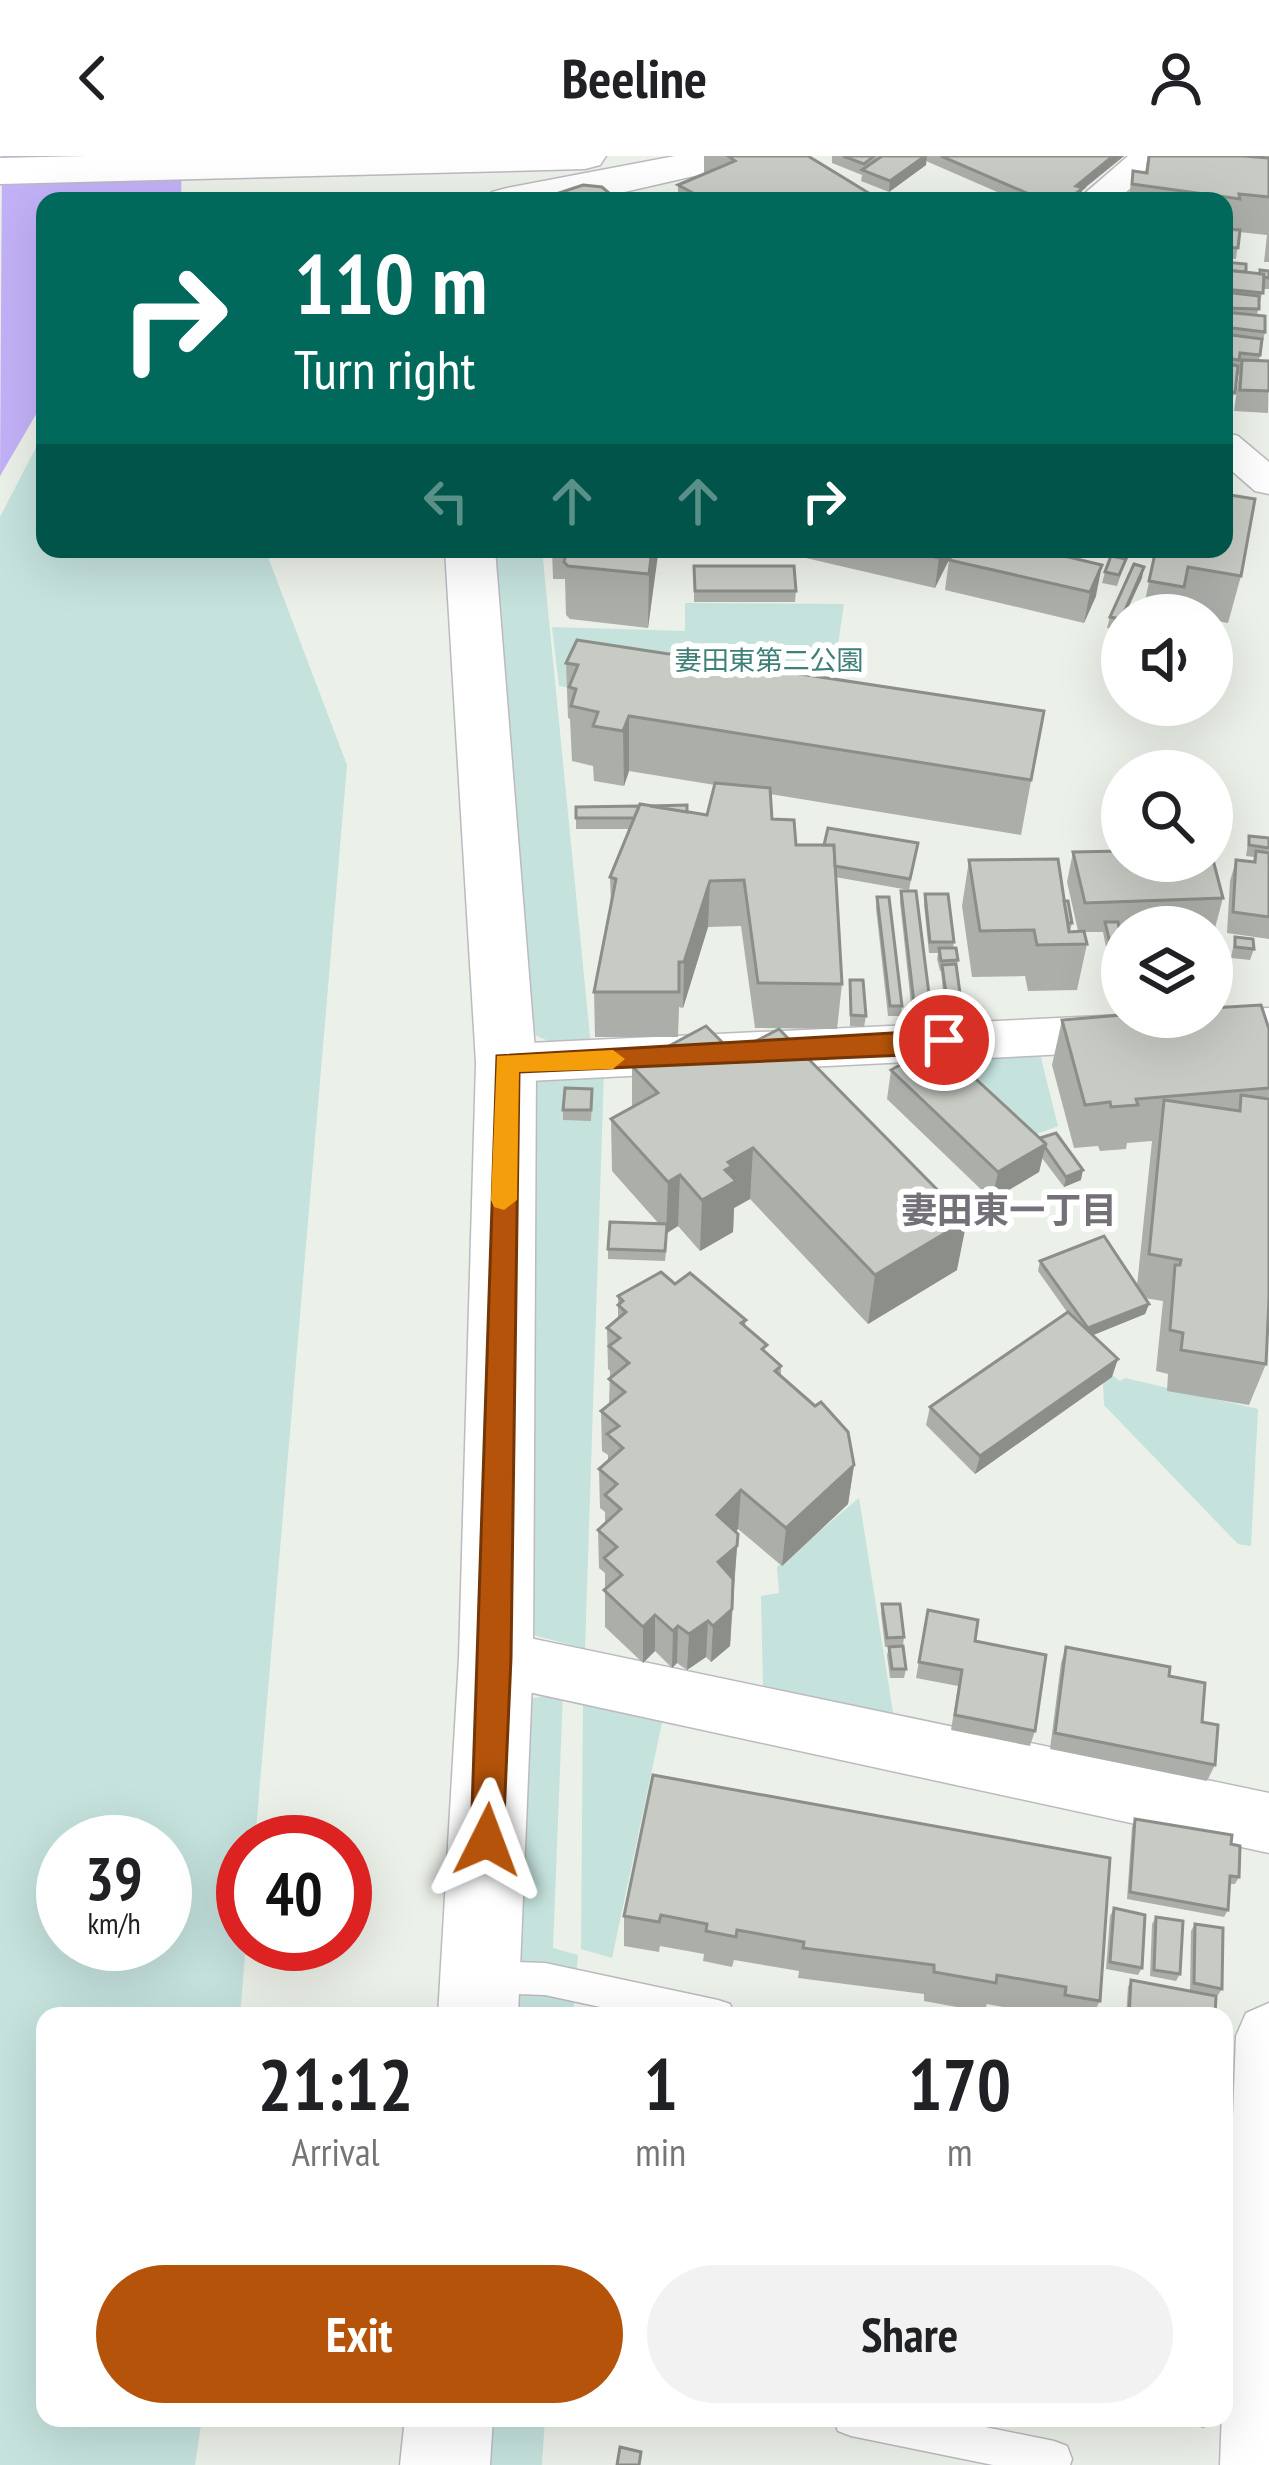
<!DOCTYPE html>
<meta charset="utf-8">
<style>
body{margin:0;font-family:"PT Sans Narrow","Noto Sans JP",sans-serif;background:#f2f2f2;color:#202124;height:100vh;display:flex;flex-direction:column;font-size:45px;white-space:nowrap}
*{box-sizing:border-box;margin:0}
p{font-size:39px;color:#757577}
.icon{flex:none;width:66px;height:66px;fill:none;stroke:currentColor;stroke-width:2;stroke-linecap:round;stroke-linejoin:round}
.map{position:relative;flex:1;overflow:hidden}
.drawer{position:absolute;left:36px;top:1851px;width:1197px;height:420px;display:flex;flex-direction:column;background:#fff;border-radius:24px;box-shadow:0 12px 48px #0002}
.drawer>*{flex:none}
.banner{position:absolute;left:36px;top:36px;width:1197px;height:366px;border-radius:24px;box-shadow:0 12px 48px #0002;background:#00695c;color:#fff;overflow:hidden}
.controls{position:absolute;left:1101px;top:438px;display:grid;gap:24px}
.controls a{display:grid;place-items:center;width:132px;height:132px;border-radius:50%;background:#fff;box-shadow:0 12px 48px #0002;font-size:60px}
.speed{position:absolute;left:36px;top:1659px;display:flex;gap:24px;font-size:60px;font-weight:700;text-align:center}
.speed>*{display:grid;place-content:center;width:156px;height:156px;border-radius:50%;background:#fff;box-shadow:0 12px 48px #0002;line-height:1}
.speed small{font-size:30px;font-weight:400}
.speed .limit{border:18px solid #d22;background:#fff;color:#111}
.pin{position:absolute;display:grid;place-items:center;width:102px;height:102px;color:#fff;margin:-51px;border:6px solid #fff;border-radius:50%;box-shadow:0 3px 12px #0007}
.me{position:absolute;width:132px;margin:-66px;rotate:3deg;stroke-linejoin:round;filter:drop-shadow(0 0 9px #0008)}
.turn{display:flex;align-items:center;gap:42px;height:252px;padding:0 60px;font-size:54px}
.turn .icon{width:156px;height:156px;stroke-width:2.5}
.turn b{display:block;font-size:84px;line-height:102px}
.lanes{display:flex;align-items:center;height:114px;padding:0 60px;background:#0003;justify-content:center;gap:60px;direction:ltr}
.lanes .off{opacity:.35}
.eta{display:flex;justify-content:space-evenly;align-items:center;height:204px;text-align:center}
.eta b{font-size:72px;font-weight:700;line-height:84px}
.action{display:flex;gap:24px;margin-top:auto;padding:24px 60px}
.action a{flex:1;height:138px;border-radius:72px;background:#b45309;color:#fff;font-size:48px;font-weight:700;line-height:138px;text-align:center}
.action a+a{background:#f2f2f2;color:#202124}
header{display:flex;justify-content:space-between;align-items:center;height:156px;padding:0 60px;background:#fff;font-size:54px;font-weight:700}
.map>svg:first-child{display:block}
.green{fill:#c5e2dd;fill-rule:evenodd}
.water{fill:#c3b1f7}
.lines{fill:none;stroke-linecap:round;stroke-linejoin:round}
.service-casing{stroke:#bcbac0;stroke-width:3}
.minor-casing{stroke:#bcbac0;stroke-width:3}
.tertiary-casing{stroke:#bcbac0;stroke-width:3}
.secondary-casing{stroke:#bcb9c0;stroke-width:3}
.service{fill:#fff;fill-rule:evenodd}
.minor{fill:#fff;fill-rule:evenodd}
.tertiary{fill:#fff;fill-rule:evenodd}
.secondary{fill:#fff;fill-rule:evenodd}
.wall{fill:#acafa9}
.shaded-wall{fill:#8c8e89}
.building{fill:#c8cbc4;stroke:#8c8e89;stroke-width:3}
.route{fill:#b45309;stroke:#753606;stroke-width:3}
.slow{fill:#f59e0b}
.labels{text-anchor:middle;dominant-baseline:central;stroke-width:12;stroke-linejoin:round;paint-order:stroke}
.far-park-label{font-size:27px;fill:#3e7f77;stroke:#fff}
.neighbourhood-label{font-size:36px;font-weight:bold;fill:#737078;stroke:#fff}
</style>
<header><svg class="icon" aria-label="back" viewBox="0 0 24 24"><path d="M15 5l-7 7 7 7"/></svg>Beeline<svg class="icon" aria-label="person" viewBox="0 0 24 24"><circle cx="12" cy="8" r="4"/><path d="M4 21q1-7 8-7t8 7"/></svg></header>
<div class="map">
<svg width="1269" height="2309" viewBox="0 0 1269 2309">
<rect width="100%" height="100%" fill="#ebf0e8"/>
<!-- green -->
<g class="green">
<path d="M45,274V393H265L347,609L255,1686H243L246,1788L240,1860H45V2262H202L195,2309H0V361ZM63,1686H165V1788H63Z"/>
<polygon points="485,393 542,393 591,891 559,890 526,875"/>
<polygon points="685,447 844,448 829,550 800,565 559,530 552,471 685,475"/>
<polygon points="1038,890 1058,970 1016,986 918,896"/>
<polygon points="604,916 585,1493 530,1478 530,928 545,917"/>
<polygon points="1112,1219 1120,1225 1125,1222 1258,1253 1251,1390 1238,1388 1104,1249 1103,1225"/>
<polygon points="859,1342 896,1575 779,1550 763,1529 761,1440 779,1437 777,1411"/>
<polygon points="563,1536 553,1792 578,1799 573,1860 502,1860 525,1544"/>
<polygon points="583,1542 663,1562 612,1802 581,1793"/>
<polygon points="478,2262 545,2262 542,2309 475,2309"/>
</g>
<!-- water -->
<polygon class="water" points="2,0 182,0 181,42 281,45 45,45 45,243 0,320"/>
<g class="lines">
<!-- service casing -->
<g class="service-casing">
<g id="service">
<polygon points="487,1805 545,1807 718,1844 730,1848 734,1860 642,1860 545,1839 487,1837 475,1832 471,1821 475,1810"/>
<polygon points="833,2262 941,2262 1054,2285 1067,2290 1072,2303 1070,2309 993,2309 851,2280 838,2275"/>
</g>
</g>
<!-- minor casing -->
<g class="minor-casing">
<g id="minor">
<polygon points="1128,0 1167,0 1116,45 1076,45"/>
<polygon points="1224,276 1238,280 1269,306 1269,338 1255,335 1224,308"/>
<polygon points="1269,852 1269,888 506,926 488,920 481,907 488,894 506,888 1122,859 1212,861 1212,854"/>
<polygon points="496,1475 1269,1637 1269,1697 496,1529 475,1521 466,1502 475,1483"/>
<polygon points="1269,1847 1269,2309 1220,2309 1236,1880 1246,1857"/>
</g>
</g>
<!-- tertiary casing -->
<g class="tertiary-casing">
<g id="tertiary">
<polygon points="675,0 748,0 742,9 585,45 485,45 492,36 507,32"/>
<polygon points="445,393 495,393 536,907 533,1502 518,1860 438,1860 459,1502 476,907"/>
<polygon points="405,2262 493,2262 490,2309 400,2309"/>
</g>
</g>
<!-- secondary casing -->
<g class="secondary-casing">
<polygon id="secondary" points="86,0 606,0 600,9 585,13 0,28 0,2"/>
</g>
<!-- service -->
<use href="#service" class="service"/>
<!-- minor -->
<use href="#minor" class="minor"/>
<!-- tertiary -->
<use href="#tertiary" class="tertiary"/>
<!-- secondary -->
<use href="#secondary" class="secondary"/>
</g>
<!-- wall -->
<g class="wall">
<polygon points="704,0 808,0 872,45 671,45 671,43 678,39 678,29 704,18"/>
<polygon points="832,0 1124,0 1082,34 1081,43 1078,45 1018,45 926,5 926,9 889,36 861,25 862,19 832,7"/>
<polygon points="1148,0 1264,2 1269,0 1269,106 1264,106 1267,79 1239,76 1236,103 1224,102 1224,45 1128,45 1133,15 1145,16"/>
<polygon points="1224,106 1246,116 1259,118 1269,115 1269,133 1263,133 1257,159 1265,176 1259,204 1269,205 1268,257 1234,255 1239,219 1237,219 1230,258 1224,257"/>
<polygon points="552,393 658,393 648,472 570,463 566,459 565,423 553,423"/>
<polygon points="780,393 951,393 935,432 780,396"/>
<polygon points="1035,393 1096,440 1084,467 945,434 949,404"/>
<polygon points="1156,393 1241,420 1228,467 1212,464 1212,459 1142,459"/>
<polygon points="1126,403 1117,430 1102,427 1105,416"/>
<polygon points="694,410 796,435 795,446 694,446"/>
<polygon points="1142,422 1122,459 1122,466 1118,474 1107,472 1110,461"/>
<polygon points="566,507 1044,555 1021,679 770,638 772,663 796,689 918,687 909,734 835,721 842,828 837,873 755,872 741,770 708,771 683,852 679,851 678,881 595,881 594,836 611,749 610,721 630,673 576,673 576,651 687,656 707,659 715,629 629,615 624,630 594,625 593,610 572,605 570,563 568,562"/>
<polygon points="1249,680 1269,682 1269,783 1227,777 1230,725 1236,704 1253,706 1254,701 1246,700"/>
<polygon points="1073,696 1223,742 1215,772 1122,771 1120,775 1121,800 1108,801 1103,776 1084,776 1087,788 1077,834 1028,835 1025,820 972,821 962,750 969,704 1064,745 1072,767 1070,776 1078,775 1067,726"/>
<polygon points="901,735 930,846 928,857 912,857 900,746"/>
<polygon points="925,738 954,786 953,792 958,804 956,812 961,845 959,856 945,856 941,815 940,815 937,803 938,797 929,797 924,749"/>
<polygon points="877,741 902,850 901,860 888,860 876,752"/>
<polygon points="1235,781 1254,793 1250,804 1231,802"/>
<polygon points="850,824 866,860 864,871 850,870"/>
<polygon points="1062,864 1269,873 1269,1143 1266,1208 1249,1249 1167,1235 1168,1218 1156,1215 1163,1145 1144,1142 1149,1148 1145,1158 1093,1179 1112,1221 975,1318 926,1269 930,1251 1067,1156 1038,1115 1040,1105 1137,1130 1152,985 1127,987 1126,993 1100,995 1098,990 1074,992 1052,909"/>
<polygon points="938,888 1081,1024 1064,1031 1042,1002 1039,1016 992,1044 887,943 891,914"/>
<polygon points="733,897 957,1114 868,1168 750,1043 734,1052 733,1076 700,1095 678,1070 667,1077 665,1105 608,1103 608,1093 659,1068 612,1015 611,963 632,951 632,910"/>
<polygon points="592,944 591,965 563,964 563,954"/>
<polygon points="675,1128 746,1164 745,1171 767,1197 781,1210 781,1219 854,1309 848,1348 782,1410 738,1373 736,1376 738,1378 730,1490 711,1506 706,1501 687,1514 677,1507 672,1512 655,1495 643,1507 605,1471 605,1417 599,1412 598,1374 605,1367 605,1356 600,1352 599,1313 608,1305 608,1299 602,1295 601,1255 609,1248 610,1215 608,1213 607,1172 618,1163 618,1140"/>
<polygon points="882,1448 904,1481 903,1490 906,1513 904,1522 890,1522 887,1499 889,1491 885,1491 881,1457"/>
<polygon points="928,1454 975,1485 1035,1575 1030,1590 951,1574 958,1530 916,1522"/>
<polygon points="1066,1491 1169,1520 1202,1566 1215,1609 1207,1625 1050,1593 1061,1507"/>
<polygon points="653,1619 1100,1845 1092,1860 1053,1860 987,1848 984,1856 924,1845 924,1838 798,1822 799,1815 734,1804 732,1811 703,1805 704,1798 660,1790 659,1796 624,1790 624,1760"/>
<polygon points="1135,1663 1231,1688 1239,1721 1235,1728 1230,1728 1228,1754 1224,1761 1127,1743 1132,1671"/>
<polygon points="1114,1752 1142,1812 1138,1819 1106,1813 1110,1760"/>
<polygon points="1156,1761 1180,1818 1176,1825 1150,1820 1152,1768"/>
<polygon points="1195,1768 1222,1833 1218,1839 1190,1834 1191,1775"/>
<polygon points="1131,1824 1215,1860 1126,1860 1128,1831"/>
<polygon points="1158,2262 1216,2262 1204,2272"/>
</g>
<!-- shaded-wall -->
<g class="shaded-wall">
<polygon points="925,0 927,0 926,9 889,36 890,25"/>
<polygon points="1113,0 1124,0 1082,34 1081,43 1078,45 1066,45 1076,30"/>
<polygon points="652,393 658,393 658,399 648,472 649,418"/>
<polygon points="944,393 951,393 949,404 935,432 939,402"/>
<polygon points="1102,409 1096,440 1084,467 1090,436"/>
<polygon points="1144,411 1142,422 1125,459 1122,459"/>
<polygon points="629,560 629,615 624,630 623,575"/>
<polygon points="710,725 708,771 683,852 684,806"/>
<polygon points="1046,988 1039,1016 992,1044 998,1016"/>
<polygon points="753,992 750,1043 734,1052 733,1076 700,1095 702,1044 728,1006"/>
<polygon points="1083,1014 1081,1024 1064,1031 1066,1021"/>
<polygon points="680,1019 678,1070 667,1077 665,1105 668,1026"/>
<polygon points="967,1064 957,1114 868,1168 875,1119"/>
<polygon points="1149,1148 1145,1158 1086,1182 1088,1172"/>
<polygon points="1118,1203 1112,1221 975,1318 980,1300"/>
<polygon points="854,1309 848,1348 782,1410 786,1372"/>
<polygon points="741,1334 738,1373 715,1397 717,1359"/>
<polygon points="737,1390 734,1428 715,1444 718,1406"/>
<polygon points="732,1453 730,1490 711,1506 713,1470"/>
<polygon points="655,1459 655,1495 643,1507 643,1471"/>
<polygon points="708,1465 706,1501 687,1514 689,1478"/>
<polygon points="678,1470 677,1507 672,1512 673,1475"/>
</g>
<!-- building -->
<g class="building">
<polygon points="728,0 808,0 872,39 859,45 794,45 783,38 772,43 764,38 747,45 708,45 678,29 735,5"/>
<polygon points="843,0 874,0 864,8"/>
<polygon points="882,0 925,0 890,25 862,14"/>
<polygon points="941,0 1113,0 1076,30 1083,32 1066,45 1045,45"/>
<polygon points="1149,0 1244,0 1269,2 1269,41 1239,38 1240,43 1132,28 1133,15 1147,17"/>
<polygon points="583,29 602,31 609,37 600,40 603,45 550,45 553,43 550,40"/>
<polygon points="1224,73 1240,74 1238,92 1224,91"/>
<polygon points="1224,106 1246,108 1246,116 1224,114"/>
<polygon points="1224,114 1264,118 1263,137 1224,133"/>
<polygon points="1260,114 1269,115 1269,122 1264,121 1264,118 1260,118"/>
<polygon points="1224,136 1259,140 1259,153 1224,152"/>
<polygon points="1224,156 1265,160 1265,176 1224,171"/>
<polygon points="1224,178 1262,183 1260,199 1240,197 1239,204 1224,202"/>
<polygon points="1242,204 1269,205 1269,235 1240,234"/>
<polygon points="1224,207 1238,210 1235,237 1224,235"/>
<polygon points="1224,338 1255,343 1241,420 1188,411 1184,431 1149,425 1156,393 1224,393"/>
<polygon points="567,393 652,393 649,418 568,410 564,406"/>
<polygon points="901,393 944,393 939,402"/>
<polygon points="955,393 1035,393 1102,409 1090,436 949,404"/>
<polygon points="1111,400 1126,403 1119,419 1105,416"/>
<polygon points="1134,408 1144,411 1121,463 1110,461"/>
<polygon points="694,410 794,410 796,435 695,435"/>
<polygon points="577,484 1044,555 1031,624 629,560 623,575 593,570 598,556 571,550 576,533 569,531 578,509 566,507"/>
<polygon points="715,627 770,632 772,663 794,664 796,689 834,689 842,828 758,827 744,724 710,725 684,806 679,806 679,836 594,836 616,723 610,721 640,648 707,659"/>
<polygon points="687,649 687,656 650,650"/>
<polygon points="639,650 634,662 576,662 576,651"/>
<polygon points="828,672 918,687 910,723 835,710 834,689 824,689"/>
<polygon points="1249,680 1269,682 1269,692 1249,689"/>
<polygon points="1122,695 1122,705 1212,705 1212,700 1223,742 1085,747 1073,696"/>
<polygon points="1256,695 1269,697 1269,761 1233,756 1236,704 1255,706"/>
<polygon points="1058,703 1069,776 1084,775 1087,788 1037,789 1034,774 980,775 969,704"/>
<polygon points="901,735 916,735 930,846 914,847"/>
<polygon points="925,738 948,738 954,786 930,786"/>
<polygon points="877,741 889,741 902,850 890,850"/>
<polygon points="1064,745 1068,745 1072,767 1068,767"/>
<polygon points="1105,766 1118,766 1122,790 1111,791"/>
<polygon points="1235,781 1253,783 1254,793 1235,791"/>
<polygon points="939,792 956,792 958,804 941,805"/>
<polygon points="956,808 961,845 947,845 942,809"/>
<polygon points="850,824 863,824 866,860 851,859"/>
<polygon points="1261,849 1269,873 1269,932 1136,943 1138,949 1111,951 1110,946 1085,949 1062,864 1122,859 1122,861 1212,861 1212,852"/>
<polygon points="706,870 733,897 779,873 967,1064 875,1119 753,992 728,1006 732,1010 725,1014 736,1025 702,1044 680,1019 668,1026 611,963 658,937 632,910"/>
<polygon points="938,888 1046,988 998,1016 891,914"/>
<polygon points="565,932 592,933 591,954 563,954"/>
<polygon points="1241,939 1269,943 1269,1143 1266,1208 1181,1194 1183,1177 1170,1174 1175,1109 1180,1109 1181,1104 1149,1098 1164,944 1240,955"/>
<polygon points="1056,977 1083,1014 1066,1021 1045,991 1046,988 1040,982"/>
<polygon points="610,1066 667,1068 665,1095 608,1093"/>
<polygon points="1104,1080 1149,1148 1088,1172 1040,1105"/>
<polygon points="661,1116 675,1128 690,1117 746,1164 741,1167 767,1189 762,1193 781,1210 775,1215 815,1250 821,1246 848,1276 854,1309 786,1372 741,1334 717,1359 738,1378 737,1390 718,1406 733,1423 732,1453 713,1470 708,1465 689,1478 678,1470 673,1475 655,1459 643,1471 604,1434 622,1419 604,1402 617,1391 598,1374 621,1353 605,1339 617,1328 599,1313 623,1292 607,1278 619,1270 601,1255 625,1236 609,1223 629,1207 609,1190 620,1182 607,1172 626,1156 618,1149 623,1145 618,1140"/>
<polygon points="1068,1156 1118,1203 980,1300 930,1251"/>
<polygon points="882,1448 900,1448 904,1481 887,1482"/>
<polygon points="928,1454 978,1464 975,1485 1046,1499 1035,1575 955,1559 962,1514 919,1506"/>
<polygon points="903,1490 906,1513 892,1513 889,1491"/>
<polygon points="1066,1491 1170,1511 1169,1520 1205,1527 1202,1566 1218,1569 1215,1609 1055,1577"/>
<polygon points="653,1619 1110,1702 1100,1845 1065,1839 1066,1831 997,1819 996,1827 934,1816 934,1809 803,1792 804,1786 737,1774 736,1781 706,1775 707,1768 661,1759 659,1766 624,1760"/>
<polygon points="1135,1663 1232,1679 1231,1688 1240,1690 1239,1721 1230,1720 1228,1754 1130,1736"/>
<polygon points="1114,1752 1145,1759 1142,1812 1110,1806"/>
<polygon points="1156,1761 1183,1765 1180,1818 1154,1814"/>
<polygon points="1195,1768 1223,1772 1222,1833 1194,1827"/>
<polygon points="1131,1824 1216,1840 1215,1860 1129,1860"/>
<polygon points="1224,2190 1226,2190 1224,2255"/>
<polygon points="620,2291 641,2296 639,2309 617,2309"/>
</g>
<!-- route -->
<polygon class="route" points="944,874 957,884 953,890 905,899 519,916 511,1502 503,1684 498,1695 487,1699 476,1695 471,1684 497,900"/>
<!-- slow -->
<polygon class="slow" points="613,894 625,903 613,913 519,916 517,1044 504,1054 494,1051 491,1044 497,900"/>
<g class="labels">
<!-- far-park labels -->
<g class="far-park-label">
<text x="769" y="504">妻田東第二公園</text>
</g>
<!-- neighbourhood labels -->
<g class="neighbourhood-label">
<text x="1009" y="1053">妻田東一丁目</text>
</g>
</g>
</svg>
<div class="controls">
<a><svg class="icon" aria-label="sound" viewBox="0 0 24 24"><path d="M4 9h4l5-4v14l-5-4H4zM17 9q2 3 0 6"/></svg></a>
<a><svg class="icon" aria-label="search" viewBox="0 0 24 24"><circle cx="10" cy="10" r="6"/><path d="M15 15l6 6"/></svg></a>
<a><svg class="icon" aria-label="layers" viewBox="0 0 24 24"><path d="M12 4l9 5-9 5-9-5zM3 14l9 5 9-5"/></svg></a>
</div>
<div class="speed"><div>39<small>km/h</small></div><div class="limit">40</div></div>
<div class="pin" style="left:944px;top:884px;background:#d93025"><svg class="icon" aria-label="arrive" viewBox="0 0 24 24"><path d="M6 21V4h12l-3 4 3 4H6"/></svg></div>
<svg class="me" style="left:487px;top:1684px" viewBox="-20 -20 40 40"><path d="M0-17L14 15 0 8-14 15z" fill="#b45309" stroke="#fff" stroke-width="4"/></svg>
<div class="banner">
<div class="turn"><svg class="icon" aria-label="right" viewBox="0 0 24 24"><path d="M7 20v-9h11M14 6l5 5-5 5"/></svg><div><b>110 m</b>Turn right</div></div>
<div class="lanes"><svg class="icon off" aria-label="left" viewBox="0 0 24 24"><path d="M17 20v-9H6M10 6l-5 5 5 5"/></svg><svg class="icon off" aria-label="ahead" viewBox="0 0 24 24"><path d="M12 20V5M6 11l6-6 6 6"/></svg><svg class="icon off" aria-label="ahead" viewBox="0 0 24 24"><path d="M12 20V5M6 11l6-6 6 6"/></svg><svg class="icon" aria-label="right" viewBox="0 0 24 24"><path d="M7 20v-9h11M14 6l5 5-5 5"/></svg></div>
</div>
<section class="drawer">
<div class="eta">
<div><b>21:12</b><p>Arrival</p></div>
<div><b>1</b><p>min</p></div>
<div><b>170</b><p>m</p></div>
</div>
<div class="action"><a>Exit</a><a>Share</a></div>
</section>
</div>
